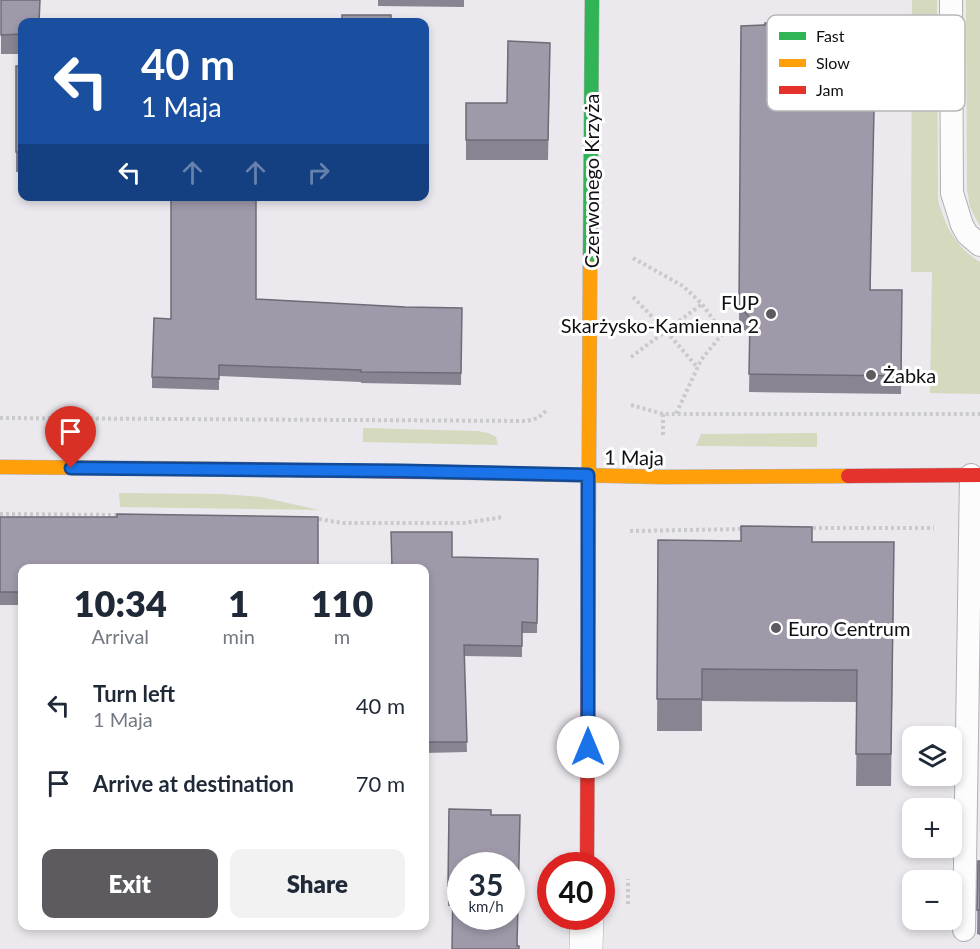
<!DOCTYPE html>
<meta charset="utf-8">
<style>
body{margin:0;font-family:Lato,sans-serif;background:#f2f2f3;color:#1f2937;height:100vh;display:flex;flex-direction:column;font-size:22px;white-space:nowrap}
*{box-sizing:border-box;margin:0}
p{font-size:20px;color:#747a83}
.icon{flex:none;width:33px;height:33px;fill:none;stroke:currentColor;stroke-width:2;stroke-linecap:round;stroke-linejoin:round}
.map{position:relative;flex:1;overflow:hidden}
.details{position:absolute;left:18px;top:564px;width:411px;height:366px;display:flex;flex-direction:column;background:#fff;border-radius:12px;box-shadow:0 3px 9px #0003}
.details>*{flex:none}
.hud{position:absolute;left:18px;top:18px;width:411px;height:183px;border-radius:12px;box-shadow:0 3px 9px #0003;background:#1a4fa0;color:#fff;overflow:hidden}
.tools{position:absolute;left:902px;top:726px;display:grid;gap:12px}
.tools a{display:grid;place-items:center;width:60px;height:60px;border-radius:12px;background:#fff;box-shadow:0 3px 9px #0003;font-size:30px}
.speed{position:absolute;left:447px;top:852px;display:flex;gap:12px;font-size:30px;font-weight:700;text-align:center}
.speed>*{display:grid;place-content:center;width:78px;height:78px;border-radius:50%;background:#fff;box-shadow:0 3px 9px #0003;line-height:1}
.speed small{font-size:15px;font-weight:400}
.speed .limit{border:9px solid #d22;background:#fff;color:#111}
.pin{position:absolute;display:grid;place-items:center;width:51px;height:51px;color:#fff;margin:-62px -26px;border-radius:50% 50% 50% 0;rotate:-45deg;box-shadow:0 0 6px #0007}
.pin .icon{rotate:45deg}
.me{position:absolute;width:66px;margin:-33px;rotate:0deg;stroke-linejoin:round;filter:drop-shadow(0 0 4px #0008)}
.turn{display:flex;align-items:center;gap:21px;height:126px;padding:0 24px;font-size:27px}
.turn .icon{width:78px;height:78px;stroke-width:2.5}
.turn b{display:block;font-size:42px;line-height:51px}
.lanes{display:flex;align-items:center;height:57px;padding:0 24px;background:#0003;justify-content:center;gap:30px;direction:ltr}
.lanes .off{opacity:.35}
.eta{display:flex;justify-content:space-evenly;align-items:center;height:102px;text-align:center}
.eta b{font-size:36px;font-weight:800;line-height:42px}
.cta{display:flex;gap:12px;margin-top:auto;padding:12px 24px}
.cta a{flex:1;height:69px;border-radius:12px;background:#5d5b60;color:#fff;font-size:24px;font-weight:800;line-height:69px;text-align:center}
.cta a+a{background:#f2f2f3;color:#1f2937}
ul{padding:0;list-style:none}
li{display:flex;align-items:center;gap:18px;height:78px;padding:0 24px}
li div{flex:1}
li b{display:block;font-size:22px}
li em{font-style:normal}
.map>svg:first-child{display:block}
.green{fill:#d5d9bd}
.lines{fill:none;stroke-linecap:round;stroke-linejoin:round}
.lane-casing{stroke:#b1afb4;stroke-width:24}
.street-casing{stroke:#b1afb4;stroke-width:34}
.fast-casing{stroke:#b1afb4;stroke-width:15}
.slow-casing{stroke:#b1afb4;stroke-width:15}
.jam-casing{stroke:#b1afb4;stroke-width:15}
.path{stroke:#cac9cb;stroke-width:4;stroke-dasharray:3 3;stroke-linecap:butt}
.lane{stroke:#fcfcfc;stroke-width:22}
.street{stroke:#fcfcfc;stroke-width:33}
.fast{stroke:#30b455;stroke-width:14}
.slow{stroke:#ff9f0a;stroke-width:14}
.jam{stroke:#e5322d;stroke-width:14}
.wall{fill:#898491}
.building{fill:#9f99a9;stroke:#6f6b76;stroke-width:1.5;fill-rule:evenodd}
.route-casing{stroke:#114b97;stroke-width:15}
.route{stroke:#1a73e8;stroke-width:10}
.poi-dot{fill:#5d5b60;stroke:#fff;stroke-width:2}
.labels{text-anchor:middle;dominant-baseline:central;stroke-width:6;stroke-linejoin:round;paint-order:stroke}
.street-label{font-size:20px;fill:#100f13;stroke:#fff}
.poi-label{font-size:20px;fill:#100f13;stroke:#fff;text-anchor:start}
.key{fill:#fff;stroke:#b7b7b8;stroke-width:1.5}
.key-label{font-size:16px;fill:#100f13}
</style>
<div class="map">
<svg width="980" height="949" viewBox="0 0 980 949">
<rect width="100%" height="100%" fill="#ebe8ee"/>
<!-- green -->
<g class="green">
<path d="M912,0H937L938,200C945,226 956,248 980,262V394L930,393L932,272H911Z"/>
<polygon points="966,0 980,0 980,226 970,207 967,189"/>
<polygon points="363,428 478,431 488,433 496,437 498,445 363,442"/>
<polygon points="817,433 817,447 696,446 701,434"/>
<polygon points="119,493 222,494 261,497 319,510 120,507"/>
</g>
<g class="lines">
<!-- lane casing -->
<g class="lane-casing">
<g id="lane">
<polyline points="951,0 952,193 962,225 967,234 980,245"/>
<polyline points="964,930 971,475"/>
</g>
</g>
<!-- street casing -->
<g class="street-casing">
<polyline id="street" points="586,949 587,916"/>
</g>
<!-- fast casing -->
<g class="fast-casing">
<polyline id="fast" points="590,268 592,0"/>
</g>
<!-- slow casing -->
<g class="slow-casing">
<g id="slow">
<polyline points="0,467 226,469"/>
<polyline points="438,472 662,477 848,476"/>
<polyline points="588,638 590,268"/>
</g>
</g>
<!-- jam casing -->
<g class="jam-casing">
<g id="jam">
<polyline points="226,469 438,472"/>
<polyline points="848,476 980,475"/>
<polyline points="587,866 588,638"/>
</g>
</g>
<!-- path -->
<g class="path">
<polyline points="633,258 683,286 702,304 723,333 701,360 676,414"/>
<polyline points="633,297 666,331 697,367"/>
<polyline points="631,357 702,304"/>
<polyline points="631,405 663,414 980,414"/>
<polyline points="0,418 527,421 538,418 547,410"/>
<polyline points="663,435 663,414"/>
<polyline points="0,514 120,515"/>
<polyline points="313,518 343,523 464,523 503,517"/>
<polyline points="807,528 934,528"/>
<polyline points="630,531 745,529"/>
<polyline points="628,904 628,879"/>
</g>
<!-- lane -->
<use href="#lane" class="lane"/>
<!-- street -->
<use href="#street" class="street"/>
<!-- fast -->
<use href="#fast" class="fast"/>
<!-- slow -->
<use href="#slow" class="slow"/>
<!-- jam -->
<use href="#jam" class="jam"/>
</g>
<!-- wall -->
<g class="wall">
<polygon points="1,0 40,0 39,22 22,22 22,54 1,54"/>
<polygon points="378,0 464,0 464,7 378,6"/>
<polygon points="741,26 860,50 866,110 871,290 902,290 901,394 749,392 750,336 739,324"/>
<polygon points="550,63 548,160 466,160 466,103 507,103"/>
<rect x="16" y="66" width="6" height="106"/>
<polygon points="256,299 405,307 462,308 461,385 361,383 361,382 219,376 219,390 152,388 152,377 171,319"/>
<polygon points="0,517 318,517 22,568 22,605 0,605"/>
<polygon points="658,540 812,542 894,574 891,786 856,786 857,702 702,701 702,731 657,731"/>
<polygon points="538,559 537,633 522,633 522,657 464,656 467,752 424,753 424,568"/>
<polygon points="449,809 491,815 518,946 519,949 453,906 448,906"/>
<polygon points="978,861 980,861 980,935 977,934"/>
</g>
<!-- building -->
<g class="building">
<polygon points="1,0 40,0 39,22 22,22 22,34 1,35"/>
<rect x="342" y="15" width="49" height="7"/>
<polygon points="765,23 860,26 860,50 866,50 866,110 874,110 870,290 902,290 901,376 749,374 750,318 739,305 741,26 765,25"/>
<polygon points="508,41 550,43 548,140 466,140 466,103 507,103"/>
<rect x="16" y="66" width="6" height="86"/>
<polygon points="256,197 256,299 405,307 462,308 461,373 361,372 361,370 219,365 219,379 152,377 154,318 171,319 171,198"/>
<polygon points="117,514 318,517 318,568 22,568 22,592 0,592 0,517 117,517"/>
<polygon points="741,526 812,527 812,542 894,542 891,754 856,754 857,670 702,669 702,699 657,699 658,540 741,541"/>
<polygon points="391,532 452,532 452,557 538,559 537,623 522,622 522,646 464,645 467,742 424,742 424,568 392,568"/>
<path d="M449,809L491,810V815H520L517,946H519V949H452L453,886H448ZM460,866H512V916H460Z"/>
<polygon points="978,861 980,861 980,910 977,910"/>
</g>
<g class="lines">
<!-- route casing -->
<g class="route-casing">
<polyline id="route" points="71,468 402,471 588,475 588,747"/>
</g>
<!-- route -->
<use href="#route" class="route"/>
</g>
<!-- markers -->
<g class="poi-dot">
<circle cx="771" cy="314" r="6"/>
<circle cx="871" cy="375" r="6"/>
<circle cx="776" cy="628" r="6"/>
</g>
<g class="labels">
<!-- street labels -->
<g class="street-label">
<text transform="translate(591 181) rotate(-90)">Czerwonego Krzyża</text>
<text transform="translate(634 457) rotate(1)">1 Maja</text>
</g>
<!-- poi labels -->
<g class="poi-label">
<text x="759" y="302" text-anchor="end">FUP<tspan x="759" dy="23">Skarżysko-Kamienna 2</tspan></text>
<text x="883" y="375">Żabka</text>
<text x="788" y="628">Euro Centrum</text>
</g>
</g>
<!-- legend -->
<rect x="767" y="15" width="198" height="96" rx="9" class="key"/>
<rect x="779" y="32" width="27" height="8" fill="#30b455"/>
<rect x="779" y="59" width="27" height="8" fill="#ff9f0a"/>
<rect x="779" y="86" width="27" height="8" fill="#e5322d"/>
<g class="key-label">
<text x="816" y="42">Fast</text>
<text x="816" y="69">Slow</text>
<text x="816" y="96">Jam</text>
</g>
</svg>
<div class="tools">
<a><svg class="icon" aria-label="layers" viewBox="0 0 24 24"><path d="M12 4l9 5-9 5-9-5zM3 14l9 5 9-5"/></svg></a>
<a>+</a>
<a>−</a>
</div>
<div class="speed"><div>35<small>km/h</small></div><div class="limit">40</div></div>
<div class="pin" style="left:71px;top:468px;background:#d93025"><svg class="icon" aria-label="arrive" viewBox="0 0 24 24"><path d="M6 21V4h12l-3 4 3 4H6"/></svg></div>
<svg class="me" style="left:588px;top:747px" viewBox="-20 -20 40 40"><circle r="19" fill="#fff"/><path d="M0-13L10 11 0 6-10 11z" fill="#1a73e8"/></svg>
<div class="hud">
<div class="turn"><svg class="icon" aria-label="left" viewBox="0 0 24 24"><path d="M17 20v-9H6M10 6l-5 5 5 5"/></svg><div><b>40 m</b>1 Maja</div></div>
<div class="lanes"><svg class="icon" aria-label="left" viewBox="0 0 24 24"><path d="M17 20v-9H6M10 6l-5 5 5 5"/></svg><svg class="icon off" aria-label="ahead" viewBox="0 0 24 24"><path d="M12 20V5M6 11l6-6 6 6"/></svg><svg class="icon off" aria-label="ahead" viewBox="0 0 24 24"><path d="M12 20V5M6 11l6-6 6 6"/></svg><svg class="icon off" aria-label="right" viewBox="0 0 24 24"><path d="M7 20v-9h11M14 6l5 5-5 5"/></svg></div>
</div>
<section class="details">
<div class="eta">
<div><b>10:34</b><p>Arrival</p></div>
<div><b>1</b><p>min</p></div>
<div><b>110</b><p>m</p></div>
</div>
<ul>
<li><svg class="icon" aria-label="left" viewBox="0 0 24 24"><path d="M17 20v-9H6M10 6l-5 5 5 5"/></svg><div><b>Turn left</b><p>1 Maja</p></div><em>40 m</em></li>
<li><svg class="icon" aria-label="arrive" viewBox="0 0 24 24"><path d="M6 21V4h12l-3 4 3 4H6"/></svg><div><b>Arrive at destination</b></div><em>70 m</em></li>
</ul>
<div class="cta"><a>Exit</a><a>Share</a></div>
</section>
</div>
